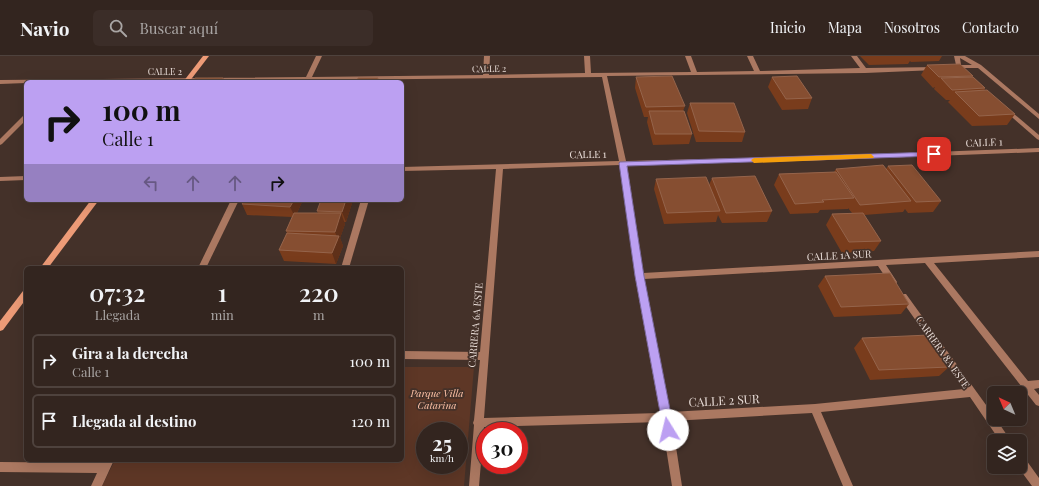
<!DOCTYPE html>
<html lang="es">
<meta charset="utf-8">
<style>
body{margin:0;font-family:"Playfair Display",serif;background:#3b2d28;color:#f1f3f6;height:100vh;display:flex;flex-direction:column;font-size:15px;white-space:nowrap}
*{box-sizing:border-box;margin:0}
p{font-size:13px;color:#a9a5a4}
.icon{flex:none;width:22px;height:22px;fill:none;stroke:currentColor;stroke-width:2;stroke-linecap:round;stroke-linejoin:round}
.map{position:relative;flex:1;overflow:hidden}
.side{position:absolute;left:24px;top:210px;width:380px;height:196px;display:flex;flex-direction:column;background:#33251f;border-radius:6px;box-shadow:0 4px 16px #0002,0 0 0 1px #4e423d}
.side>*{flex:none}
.guide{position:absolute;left:24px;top:24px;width:380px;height:122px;border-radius:6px;box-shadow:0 4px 16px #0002,0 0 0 1px #4e423d;background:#bca0f2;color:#111;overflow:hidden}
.needle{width:26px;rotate:316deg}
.tools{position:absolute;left:987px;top:330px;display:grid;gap:8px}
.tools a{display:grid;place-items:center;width:40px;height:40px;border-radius:6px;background:#33251f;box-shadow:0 4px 16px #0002,0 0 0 1px #4e423d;font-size:20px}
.speed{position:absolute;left:416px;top:366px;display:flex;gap:8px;font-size:20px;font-weight:700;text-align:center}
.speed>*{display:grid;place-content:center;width:52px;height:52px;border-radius:50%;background:#33251f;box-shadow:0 4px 16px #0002,0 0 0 1px #4e423d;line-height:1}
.speed small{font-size:10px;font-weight:400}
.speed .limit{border:6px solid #d22;background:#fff;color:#111}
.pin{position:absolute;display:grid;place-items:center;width:34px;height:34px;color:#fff;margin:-17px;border-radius:8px;box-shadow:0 2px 6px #0006}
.me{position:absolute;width:44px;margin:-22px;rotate:351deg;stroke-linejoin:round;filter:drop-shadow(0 0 3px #0008)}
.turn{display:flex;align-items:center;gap:14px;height:84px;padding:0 12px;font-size:18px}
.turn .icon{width:52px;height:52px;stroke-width:2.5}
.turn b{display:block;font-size:28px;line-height:34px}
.lanes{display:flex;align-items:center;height:38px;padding:0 12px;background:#0003;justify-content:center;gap:20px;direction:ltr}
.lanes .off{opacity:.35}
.eta{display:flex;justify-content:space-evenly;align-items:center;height:68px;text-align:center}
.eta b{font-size:24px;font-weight:600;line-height:28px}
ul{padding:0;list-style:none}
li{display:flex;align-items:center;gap:12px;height:54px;margin:0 8px 6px;padding:0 4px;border:2px solid #4e423d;border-radius:6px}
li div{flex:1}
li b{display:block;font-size:15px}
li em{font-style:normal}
header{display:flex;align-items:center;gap:24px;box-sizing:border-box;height:56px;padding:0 20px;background:#33251f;border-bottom:1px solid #4e423d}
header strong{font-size:19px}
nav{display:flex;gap:22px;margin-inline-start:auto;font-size:14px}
.search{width:280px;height:36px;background:#3b2d28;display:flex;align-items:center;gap:10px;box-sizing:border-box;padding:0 14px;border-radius:6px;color:#a9a5a4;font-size:15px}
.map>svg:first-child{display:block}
.green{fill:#5e3726;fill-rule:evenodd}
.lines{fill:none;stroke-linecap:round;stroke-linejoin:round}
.street{fill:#ab7861;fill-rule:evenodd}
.secondary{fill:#ed9b77;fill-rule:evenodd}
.wall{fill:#793c1c}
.shaded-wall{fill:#5f3019}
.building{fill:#864e31;stroke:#95644b}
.route{fill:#bca0f2;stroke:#7a689d}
.slow{fill:#f59e0b}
.labels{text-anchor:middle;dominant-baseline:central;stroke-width:3.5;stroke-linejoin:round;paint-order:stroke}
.far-street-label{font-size:9px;fill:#eaded9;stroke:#443129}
.street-label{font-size:10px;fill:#eaded9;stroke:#443129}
.park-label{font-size:10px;font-style:italic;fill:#ffc2a7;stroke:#443129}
.near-street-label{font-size:12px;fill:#eaded9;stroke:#443129}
</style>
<header>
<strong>Navio</strong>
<div class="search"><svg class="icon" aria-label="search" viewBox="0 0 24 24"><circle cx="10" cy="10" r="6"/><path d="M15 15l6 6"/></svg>Buscar aquí</div>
<nav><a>Inicio</a><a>Mapa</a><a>Nosotros</a><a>Contacto</a></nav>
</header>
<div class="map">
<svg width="1039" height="430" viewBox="0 0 1039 430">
<rect width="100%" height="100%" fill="#443129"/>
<!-- green -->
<path class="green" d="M402,311H474L464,430H102L115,404H402ZM425,375H459V409H425Z"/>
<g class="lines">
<!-- street -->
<g class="street">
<path d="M316,0H322L312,21L483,19L484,0H490L489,19L585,17L584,0H590L591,17L691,16L685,0H691L697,16L754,15L747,0H753L760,15L860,12L851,0H857L866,12L938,11V13L936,14L865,17L607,20L626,105L829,100L1039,92V96L829,104L627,109L643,217L1039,195V201L934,207L1028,325L1039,324V332L1034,333L1039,339V350L1036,349L925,207L886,209L897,226L896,228H890L878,210L644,223L670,356L815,348L964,333L900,242L899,240L900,238H906L994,360V363H996L1011,385H1000L970,341L821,356L853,430H843L812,357L672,365L682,430H672L662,366L484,371L479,430H469L474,369L473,367L474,364L480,304L402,303V295L480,296L496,113L402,115V111L619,105L602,21L144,26H26V27L0,28V24L306,21ZM620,109L635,220L660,357L484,362L503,113Z"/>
<path d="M954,0H965L981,9L1039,58V63L978,12H963L965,14L962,16L957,13L952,12V10L956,9ZM960,2L972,9H961Z"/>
<polygon points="1007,52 1039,79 1039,84 1037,83 1005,55 1005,53"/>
<polygon points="26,58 26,64 2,88 0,89 0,83 24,59"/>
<polygon points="26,120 26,124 0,125 0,121"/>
<polygon points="231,144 239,144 206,212 198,212"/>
<polygon points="361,144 369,144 349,212 341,212"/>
<polygon points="1020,400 1024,401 1039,422 1039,430 1032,430 1018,411 1020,411"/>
<polygon points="104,404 114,404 102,430 91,430 97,417 0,416 0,406 102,407"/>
</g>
<!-- secondary -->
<g class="secondary">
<polygon points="203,0 209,0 189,26 183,26"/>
<polygon points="91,144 99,144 48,212 40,212"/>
<polygon points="26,234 26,243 3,274 0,275 0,265 23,235"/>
</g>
</g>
<!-- wall -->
<g class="wall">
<polygon points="860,0 942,0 939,5 911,6 910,5 908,8 869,9"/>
<polygon points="927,9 973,20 973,21 985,32 984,35 1015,58 1007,69 972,70 948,46 950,44 946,44 934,33 935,31 933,32 921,19"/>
<polygon points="636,21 685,50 683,55 692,78 689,88 653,89 647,66 648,61 644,61 635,32"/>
<polygon points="772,21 812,42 808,53 782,54 768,31"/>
<polygon points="690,47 745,76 742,86 696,86 687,57"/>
<polygon points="888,110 941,145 933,156 908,157 905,153 903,156 864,159 881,185 874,195 842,197 826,169 832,158 852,157 848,152 848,153 820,154 818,157 790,158 774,129 779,118 834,116 836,113 886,113"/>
<polygon points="712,122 772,155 767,166 722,167 718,159 716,166 664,168 654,133 656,123 709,129"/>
<polygon points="303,144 297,157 318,157 317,155 353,144 346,166 344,166 345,168 340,182 343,190 336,208 284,205 279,194 287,177 286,175 292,161 247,159 242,148"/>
<polygon points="825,220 909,248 901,258 834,261 818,230"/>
<polygon points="862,282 949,311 939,320 870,324 854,292"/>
</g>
<!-- shaded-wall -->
<g class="shaded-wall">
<polygon points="223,22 225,26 221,26"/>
<polygon points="294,144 303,144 295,161 290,151"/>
<polygon points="346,144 353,144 346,166 342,156"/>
<polygon points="341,157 345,168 340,182 343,190 336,208 332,197 338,184 335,176"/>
</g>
<!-- building -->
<g class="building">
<polygon points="960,8 973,20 939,21 927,9"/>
<polygon points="672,20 685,50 646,51 636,21"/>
<polygon points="797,20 812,42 786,43 772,21"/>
<polygon points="973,21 985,32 952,34 941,22"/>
<polygon points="195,22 223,22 221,26 193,26"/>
<polygon points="358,22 378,22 377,26 357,26"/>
<polygon points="987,34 1015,58 979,60 955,36"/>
<polygon points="690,47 734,47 745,76 699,75"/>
<polygon points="649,55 684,55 692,78 655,78"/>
<polygon points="883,109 911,145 860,149 836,113"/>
<polygon points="912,109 941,145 916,146 888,110"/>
<polygon points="836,116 854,142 822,144 824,146 795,148 779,118"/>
<polygon points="755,120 772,155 726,157 712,122"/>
<polygon points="706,121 720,155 667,157 656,123"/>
<polygon points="245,144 294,144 290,151 242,148"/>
<polygon points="321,144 346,144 342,156 317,155"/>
<polygon points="294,157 341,157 335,176 286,175"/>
<polygon points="863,157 881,185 849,186 832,158"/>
<polygon points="287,177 339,180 332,197 279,194"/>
<polygon points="890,217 909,248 841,251 825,220"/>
<polygon points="929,279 949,311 879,314 862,282"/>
</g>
<!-- route -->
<polygon class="route" points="934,96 938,98 936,100 627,110 644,220 674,374 672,378 668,380 664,378 635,220 619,107 620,106"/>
<!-- slow -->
<polygon class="slow" points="871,98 874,101 873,102 754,107 751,104 754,102"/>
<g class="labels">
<!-- far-street labels -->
<g class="far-street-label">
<text transform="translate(489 12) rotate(-1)">CALLE 2</text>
<text x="165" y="15">CALLE 2</text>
</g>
<!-- street labels -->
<g class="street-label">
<text transform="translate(984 86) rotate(-2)">CALLE 1</text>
<text transform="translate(588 98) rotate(-1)">CALLE 1</text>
<text transform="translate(839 199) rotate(-3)">CALLE 1A SUR</text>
<text transform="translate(475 269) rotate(-85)">CARRERA 6A ESTE</text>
<text transform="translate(943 296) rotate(55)">CARRERA 8A ESTE</text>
</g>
<!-- park labels -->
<g class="park-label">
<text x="437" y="337">Parque Villa<tspan x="437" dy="12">Catarina</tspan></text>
</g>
<!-- near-street labels -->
<g class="near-street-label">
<text transform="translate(724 344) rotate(-3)">CALLE 2 SUR</text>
</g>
</g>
</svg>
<div class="tools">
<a><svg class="needle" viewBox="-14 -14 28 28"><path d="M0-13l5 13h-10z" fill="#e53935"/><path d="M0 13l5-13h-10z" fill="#a9a5a4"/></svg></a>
<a><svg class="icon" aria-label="layers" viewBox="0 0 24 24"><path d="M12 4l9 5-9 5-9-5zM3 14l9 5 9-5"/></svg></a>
</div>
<div class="speed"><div>25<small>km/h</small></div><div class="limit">30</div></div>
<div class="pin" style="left:934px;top:98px;background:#d93025"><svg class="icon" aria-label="arrive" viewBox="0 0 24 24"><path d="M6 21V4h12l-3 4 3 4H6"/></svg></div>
<svg class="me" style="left:668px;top:374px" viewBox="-20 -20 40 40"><circle r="19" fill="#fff"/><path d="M0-13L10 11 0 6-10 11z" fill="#bca0f2"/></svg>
<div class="guide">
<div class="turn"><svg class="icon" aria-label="right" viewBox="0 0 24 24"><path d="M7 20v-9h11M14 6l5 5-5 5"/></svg><div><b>100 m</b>Calle 1</div></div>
<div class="lanes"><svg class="icon off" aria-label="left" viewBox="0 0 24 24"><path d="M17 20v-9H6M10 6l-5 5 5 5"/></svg><svg class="icon off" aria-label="ahead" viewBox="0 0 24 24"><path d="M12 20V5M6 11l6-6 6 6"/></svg><svg class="icon off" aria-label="ahead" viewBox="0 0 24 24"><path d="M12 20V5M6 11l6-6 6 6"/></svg><svg class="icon" aria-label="right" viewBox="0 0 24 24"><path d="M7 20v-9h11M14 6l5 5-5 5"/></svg></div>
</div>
<section class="side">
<div class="eta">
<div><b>07:32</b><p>Llegada</p></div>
<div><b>1</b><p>min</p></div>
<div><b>220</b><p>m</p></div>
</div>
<ul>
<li><svg class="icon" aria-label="right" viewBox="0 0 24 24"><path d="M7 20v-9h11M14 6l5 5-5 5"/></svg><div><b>Gira a la derecha</b><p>Calle 1</p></div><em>100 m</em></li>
<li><svg class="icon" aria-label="arrive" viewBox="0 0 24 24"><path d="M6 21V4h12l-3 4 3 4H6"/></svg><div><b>Llegada al destino</b></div><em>120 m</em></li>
</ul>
</section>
</div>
